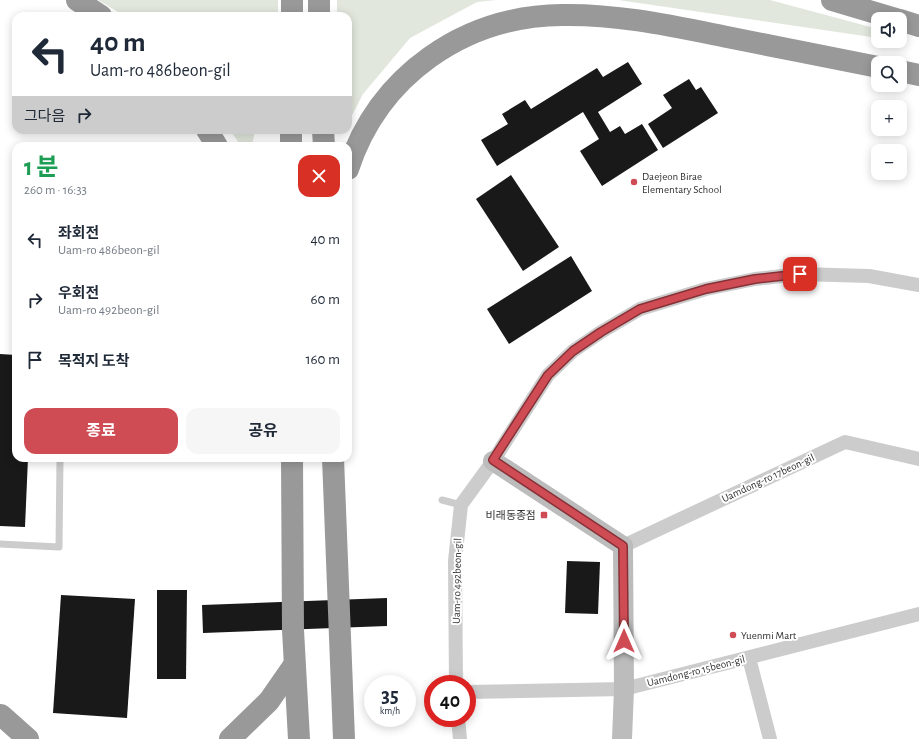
<!DOCTYPE html>
<html lang="ko">
<meta charset="utf-8">
<style>
body{margin:0;font-family:"Alegreya Sans","Noto Sans KR",sans-serif;background:#f6f6f7;color:#1f2937;height:100vh;display:flex;flex-direction:column;font-size:15px;white-space:nowrap}
*{box-sizing:border-box;margin:0}
p{font-size:13px;color:#747a83}
.icon{flex:none;width:22px;height:22px;fill:none;stroke:currentColor;stroke-width:2;stroke-linecap:round;stroke-linejoin:round}
.map{position:relative;flex:1;overflow:hidden}
.drawer{position:absolute;left:12px;top:142px;width:340px;height:320px;display:flex;flex-direction:column;background:#fff;border-radius:12px;box-shadow:0 2px 10px #0003}
.drawer>*{flex:none}
.guide{position:absolute;left:12px;top:12px;width:340px;height:122px;border-radius:12px;box-shadow:0 2px 10px #0003;background:#fff;color:#1f2937;overflow:hidden}
.tools{position:absolute;left:871px;top:12px;display:grid;gap:8px}
.tools a{display:grid;place-items:center;width:36px;height:36px;border-radius:8px;background:#fff;box-shadow:0 2px 10px #0003;font-size:20px}
.speed{position:absolute;left:364px;top:675px;display:flex;gap:8px;font-size:20px;font-weight:700;text-align:center}
.speed>*{display:grid;place-content:center;width:52px;height:52px;border-radius:50%;background:#fff;box-shadow:0 2px 10px #0003;line-height:1}
.speed small{font-size:10px;font-weight:400}
.speed .limit{border:6px solid #d22;background:#fff;color:#111}
.pin{position:absolute;display:grid;place-items:center;width:34px;height:34px;color:#fff;margin:-17px;border-radius:8px;box-shadow:0 2px 6px #0006}
.me{position:absolute;width:44px;margin:-22px;rotate:0deg;stroke-linejoin:round;filter:drop-shadow(0 0 3px #0008)}
.turn{display:flex;align-items:center;gap:14px;height:84px;padding:0 12px;font-size:18px}
.turn .icon{width:52px;height:52px;stroke-width:2.5}
.turn b{display:block;font-size:28px;line-height:34px}
.then{display:flex;align-items:center;height:38px;padding:0 12px;background:#0003;gap:8px;font-size:15px}
.round{display:grid;place-items:center;flex:none;width:42px;height:42px;border-radius:12px;background:#f6f6f7}
.overview{display:flex;align-items:center;justify-content:space-between;height:68px;padding:0 12px}
h1{font-size:24px;font-weight:700;line-height:30px;color:#1e9e55}
.button{display:flex;gap:8px;margin-top:auto;padding:8px 12px}
.button a{flex:1;height:46px;border-radius:12px;background:#d04c55;color:#fff;font-size:16px;font-weight:700;line-height:46px;text-align:center}
.button a+a{background:#f6f6f7;color:#1f2937}
ul{padding:0;list-style:none}
li{display:flex;align-items:center;gap:12px;height:60px;padding:0 12px}
li div{flex:1}
li b{display:block;font-size:15px}
li em{font-style:normal}
.map>svg:first-child{display:block}
.green{fill:#e1e7dc}
.building{fill:#191919}
.lines{fill:none;stroke-linecap:round;stroke-linejoin:round}
.lane{stroke:#ccc;stroke-width:7}
.street{stroke:#ccc;stroke-width:14}
.secondary{stroke:#bcbcbc;stroke-width:20}
.highway{stroke:#999;stroke-width:22}
.route-casing{stroke:#873137;stroke-width:10}
.route{stroke:#d04c55;stroke-width:7}
.poi-dot{fill:#d04c55;stroke:#fff;stroke-width:1.5}
.labels{text-anchor:middle;dominant-baseline:central;stroke-width:4;stroke-linejoin:round;paint-order:stroke}
.poi-label{font-size:11px;fill:#323232;stroke:#fff;text-anchor:start}
.street-label{font-size:11px;fill:#323232;stroke:#fff}
</style>
<div class="map">
<svg width="919" height="739" viewBox="0 0 919 739">
<rect width="100%" height="100%" fill="#fff"/>
<!-- green -->
<g class="green">
<polygon points="98,0 278,0 278,16 125,16"/>
<polygon points="337,0 496,0 477,2 410,38 363,94 348,123 348,16 337,16"/>
<polygon points="618,0 770,0 878,29 878,38"/>
<polygon points="230,130 255,130 252,146 241,146"/>
</g>
<!-- building -->
<g class="building">
<polygon points="628,62 642,84 598,112 610,132 620,126 625,134 642,124 658,150 602,186 580,151 599,139 583,112 497,166 481,140 508,124 502,114 525,100 531,109 597,68 603,77"/>
<polygon points="689,79 696,90 701,87 718,113 663,148 648,124 672,108 663,95"/>
<polygon points="511,175 559,247 523,271 476,199"/>
<polygon points="571,256 592,291 509,344 487,309"/>
<polygon points="0,354 16,355 16,458 28,458 25,527 0,526"/>
<polygon points="567,561 600,562 598,614 565,613"/>
<polygon points="157,590 187,590 186,679 157,679"/>
<polygon points="61,595 135,599 127,718 53,713"/>
<polygon points="387,598 387,626 203,633 202,605"/>
</g>
<g class="lines">
<!-- lane -->
<g class="lane">
<polyline points="442,500 461,505"/>
<polyline points="0,544 59,547 60,458"/>
</g>
<!-- street -->
<g class="street">
<polyline points="623,546 845,442 919,459"/>
<polyline points="749,658 770,739"/>
<polyline points="456,684 455,561 461,505 493,461 548,375 573,351 601,332 640,309 706,289 755,279 800,274 869,276 919,285"/>
<polyline points="467,692 624,689 919,614"/>
<polyline points="458,718 460,739"/>
</g>
<!-- secondary -->
<polyline class="secondary" points="493,461 623,546 624,689 622,739"/>
<!-- highway -->
<g class="highway">
<polyline points="77,0 101,16"/>
<polyline points="319,0 319,16"/>
<polyline points="832,0 896,19"/>
<polyline points="292,16 292,0"/>
<polyline points="900,20 919,26"/>
<polyline points="900,71 919,75"/>
<polyline points="207,130 217,146"/>
<polyline points="323,130 324,146"/>
<polyline points="291,146 291,130"/>
<path d="M348,169C379,75 464,16 562,15C618,14 672,26 727,37C777,47 828,57 878,67"/>
<polyline points="292,458 293,630 299,739"/>
<polyline points="333,458 344,739"/>
<polyline points="1,715 28,739"/>
<polyline points="230,739 269,701 294,665"/>
</g>
</g>
<g class="lines">
<!-- route casing -->
<g class="route-casing">
<polyline id="route" points="624,641 623,546 493,460 548,375 573,351 601,332 640,309 706,289 755,279 800,274"/>
</g>
<!-- route -->
<use href="#route" class="route"/>
</g>
<!-- markers -->
<g class="poi-dot">
<circle cx="634" cy="182" r="4"/>
<rect x="540" y="511" width="8" height="8" rx="2"/>
<circle cx="733" cy="635" r="4"/>
</g>
<g class="labels">
<!-- poi labels -->
<g class="poi-label">
<text x="642" y="176">Daejeon Birae<tspan x="642" dy="13">Elementary School</tspan></text>
<text x="536" y="515" text-anchor="end">비래동종점</text>
<text x="741" y="635">Yuenmi Mart</text>
</g>
<!-- street labels -->
<g class="street-label">
<text transform="translate(768 478) rotate(-25)">Uamdong-ro 17beon-gil</text>
<text transform="translate(457 581) rotate(-89)">Uam-ro 492beon-gil</text>
<text transform="translate(696 671) rotate(-14)">Uamdong-ro 15beon-gil</text>
</g>
</g>
</svg>
<div class="tools">
<a><svg class="icon" aria-label="sound" viewBox="0 0 24 24"><path d="M4 9h4l5-4v14l-5-4H4zM17 9q2 3 0 6"/></svg></a>
<a><svg class="icon" aria-label="search" viewBox="0 0 24 24"><circle cx="10" cy="10" r="6"/><path d="M15 15l6 6"/></svg></a>
<a>+</a>
<a>−</a>
</div>
<div class="speed"><div>35<small>km/h</small></div><div class="limit">40</div></div>
<div class="pin" style="left:800px;top:274px;background:#d93025"><svg class="icon" aria-label="arrive" viewBox="0 0 24 24"><path d="M6 21V4h12l-3 4 3 4H6"/></svg></div>
<svg class="me" style="left:624px;top:641px" viewBox="-20 -20 40 40"><path d="M0-17L14 15 0 8-14 15z" fill="#d04c55" stroke="#fff" stroke-width="4"/></svg>
<div class="guide">
<div class="turn"><svg class="icon" aria-label="left" viewBox="0 0 24 24"><path d="M17 20v-9H6M10 6l-5 5 5 5"/></svg><div><b>40 m</b>Uam-ro 486beon-gil</div></div>
<div class="then">그다음<svg class="icon" aria-label="right" viewBox="0 0 24 24"><path d="M7 20v-9h11M14 6l5 5-5 5"/></svg></div>
</div>
<section class="drawer">
<div class="overview"><div><h1>1 분</h1><p>260 m · 16:33</p></div><a class="round" style="background:#d93025;color:#fff"><svg class="icon" aria-label="close" viewBox="0 0 24 24"><path d="M6 6l12 12M18 6L6 18"/></svg></a></div>
<ul>
<li><svg class="icon" aria-label="left" viewBox="0 0 24 24"><path d="M17 20v-9H6M10 6l-5 5 5 5"/></svg><div><b>좌회전</b><p>Uam-ro 486beon-gil</p></div><em>40 m</em></li>
<li><svg class="icon" aria-label="right" viewBox="0 0 24 24"><path d="M7 20v-9h11M14 6l5 5-5 5"/></svg><div><b>우회전</b><p>Uam-ro 492beon-gil</p></div><em>60 m</em></li>
<li><svg class="icon" aria-label="arrive" viewBox="0 0 24 24"><path d="M6 21V4h12l-3 4 3 4H6"/></svg><div><b>목적지 도착</b></div><em>160 m</em></li>
</ul>
<div class="button"><a>종료</a><a>공유</a></div>
</section>
</div>
